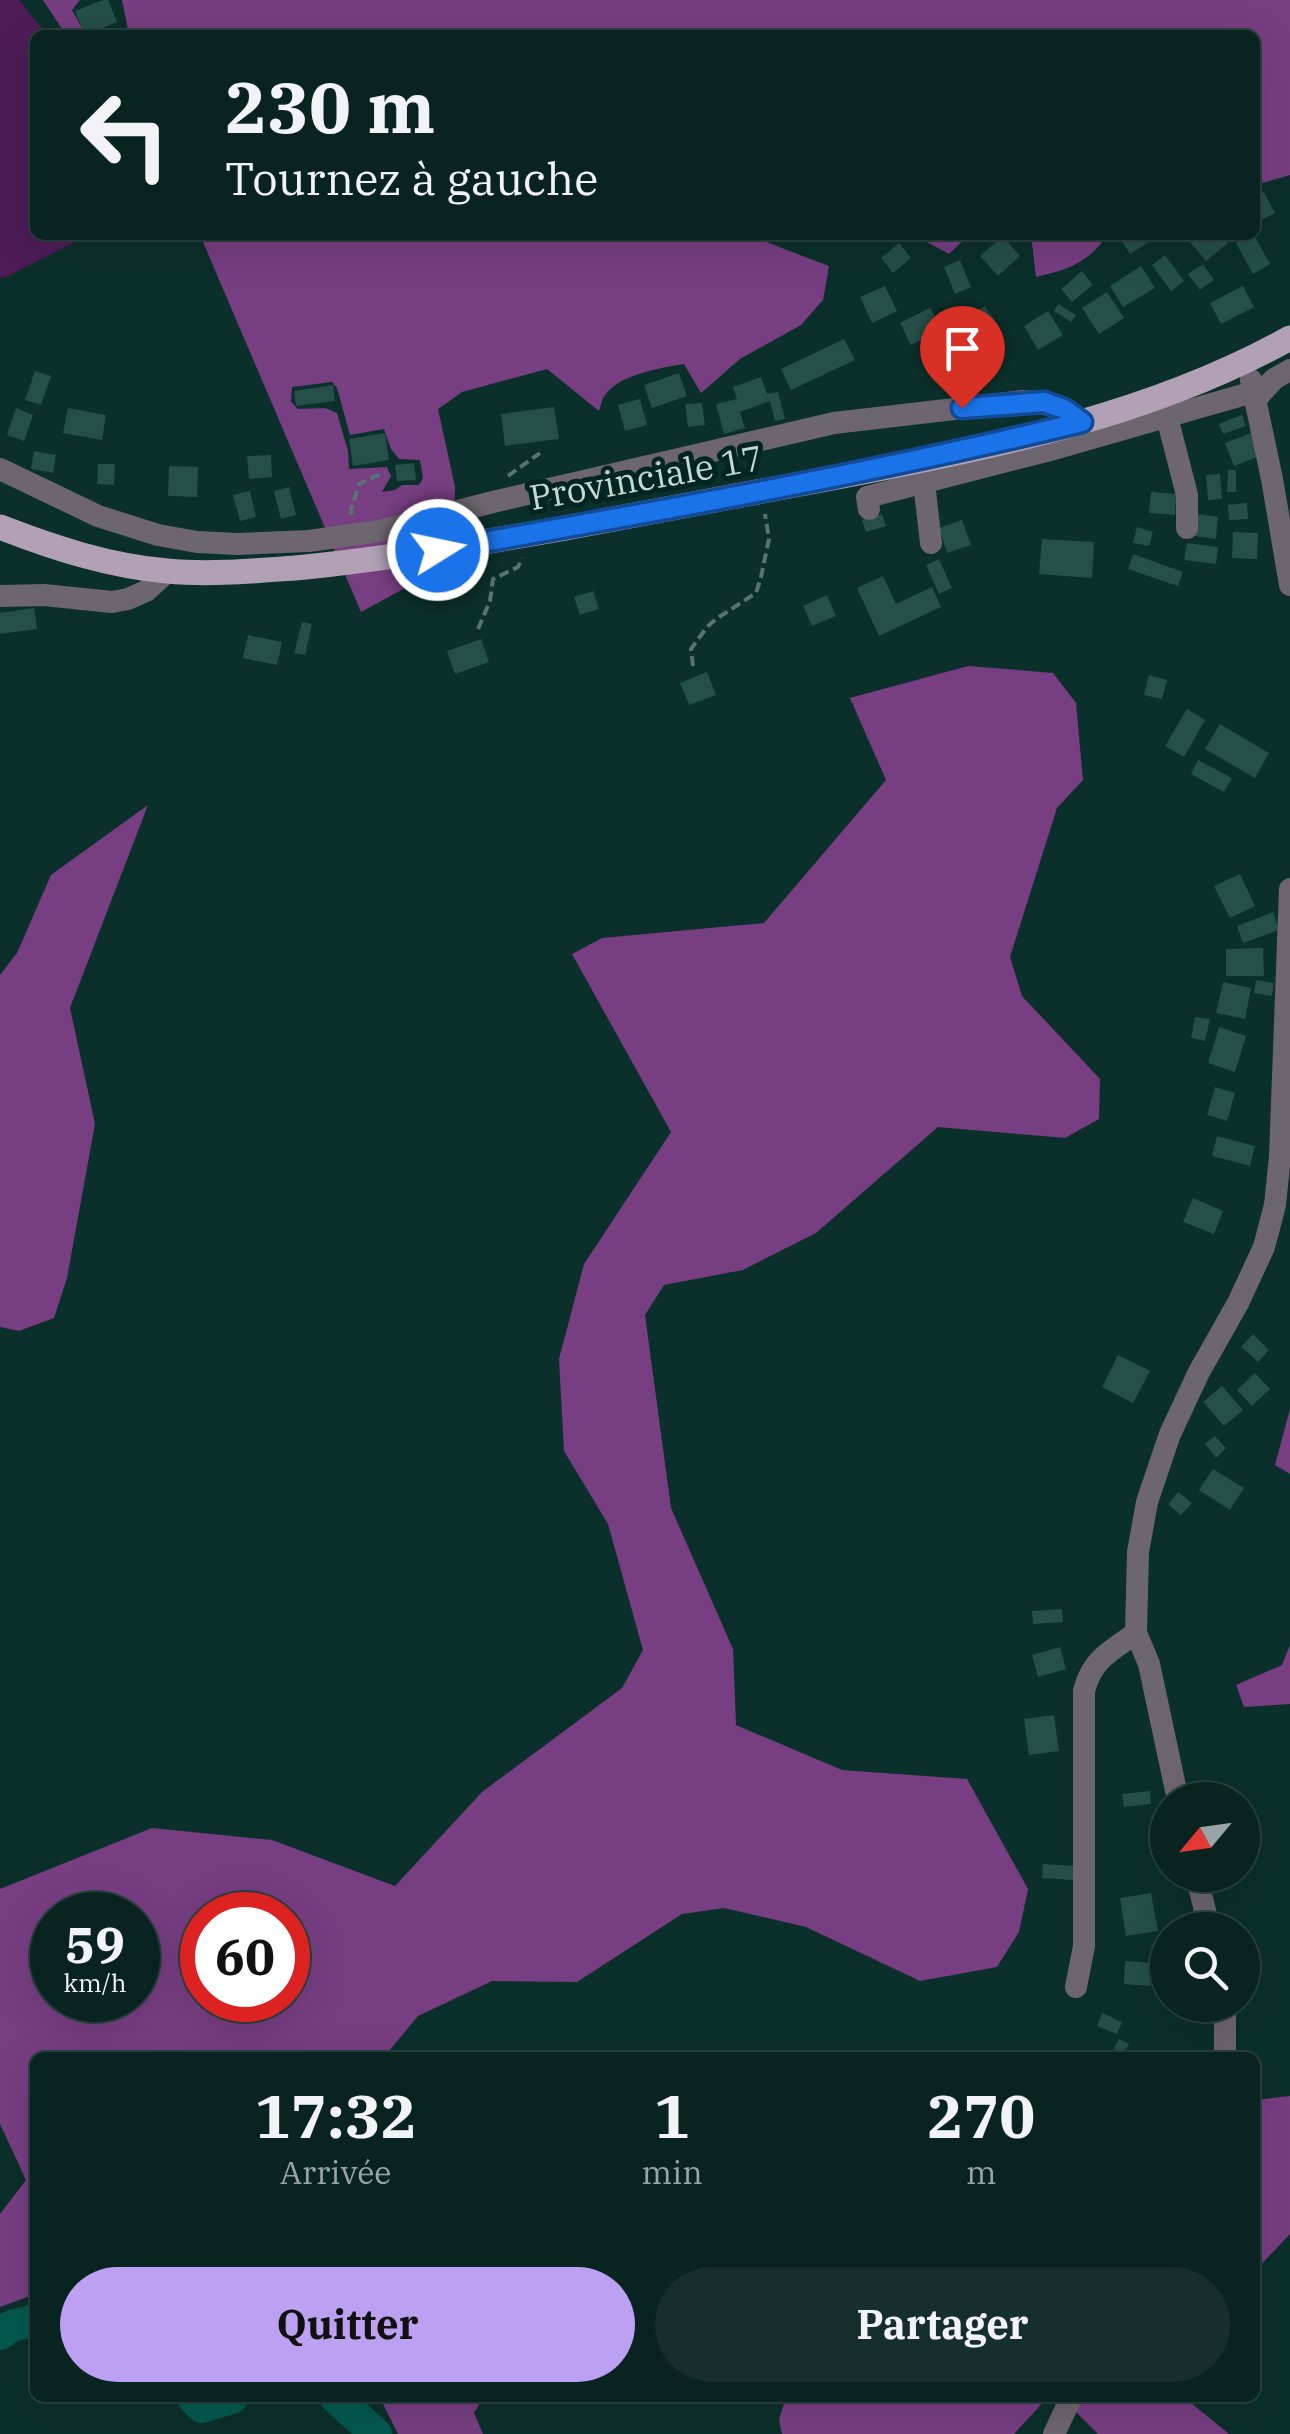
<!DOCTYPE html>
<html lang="fr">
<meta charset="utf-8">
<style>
body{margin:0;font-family:"IBM Plex Serif",serif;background:#162f2d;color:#f1f3f6;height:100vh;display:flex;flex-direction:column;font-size:38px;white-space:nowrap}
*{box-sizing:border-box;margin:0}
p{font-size:32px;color:#98a4a5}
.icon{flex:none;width:55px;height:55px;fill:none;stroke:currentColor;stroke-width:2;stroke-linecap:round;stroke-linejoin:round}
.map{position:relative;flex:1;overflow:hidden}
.panel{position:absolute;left:30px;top:2052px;width:1230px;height:350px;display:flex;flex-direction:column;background:#082320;border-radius:15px;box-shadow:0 10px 40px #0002,0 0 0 2px #29403e}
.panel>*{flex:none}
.hud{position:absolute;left:30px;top:30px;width:1230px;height:210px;border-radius:15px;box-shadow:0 10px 40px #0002,0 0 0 2px #29403e;background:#082320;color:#f1f3f6;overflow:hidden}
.needle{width:65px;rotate:241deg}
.tools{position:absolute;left:1150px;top:1782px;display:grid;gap:20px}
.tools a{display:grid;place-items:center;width:110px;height:110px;border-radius:50%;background:#082320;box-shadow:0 10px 40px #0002,0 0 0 2px #29403e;font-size:50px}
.speed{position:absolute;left:30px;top:1892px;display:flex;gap:20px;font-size:50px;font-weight:700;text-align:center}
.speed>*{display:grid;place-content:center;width:130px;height:130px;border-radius:50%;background:#082320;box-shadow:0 10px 40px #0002,0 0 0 2px #29403e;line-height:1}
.speed small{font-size:25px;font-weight:400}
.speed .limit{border:15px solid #d22;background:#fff;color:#111}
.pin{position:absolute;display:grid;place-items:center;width:85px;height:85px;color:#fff;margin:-102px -42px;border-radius:50% 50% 50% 0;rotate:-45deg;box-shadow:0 0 10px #0007}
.pin .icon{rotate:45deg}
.me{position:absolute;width:110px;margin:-55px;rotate:80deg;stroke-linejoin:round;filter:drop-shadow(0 0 8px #0008)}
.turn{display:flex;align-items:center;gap:35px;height:210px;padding:0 30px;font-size:45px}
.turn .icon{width:130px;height:130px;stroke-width:2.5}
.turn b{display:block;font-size:70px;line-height:85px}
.eta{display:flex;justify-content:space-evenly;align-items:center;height:170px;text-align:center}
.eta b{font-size:60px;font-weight:700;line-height:70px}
.action{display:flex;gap:20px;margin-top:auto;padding:20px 30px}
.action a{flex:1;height:115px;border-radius:60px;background:#bca0f2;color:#111;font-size:40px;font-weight:700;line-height:115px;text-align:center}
.action a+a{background:#162f2d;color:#f1f3f6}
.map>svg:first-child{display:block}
.green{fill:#4d1c56}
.forest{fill:#773e82;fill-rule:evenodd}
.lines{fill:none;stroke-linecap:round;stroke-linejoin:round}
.river{stroke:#03594f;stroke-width:32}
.building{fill:#254f48}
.path{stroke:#577470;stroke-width:4;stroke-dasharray:10 5;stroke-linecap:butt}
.minor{stroke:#6d656f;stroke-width:22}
.major{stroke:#b2a1b5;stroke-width:25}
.route-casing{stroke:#114b97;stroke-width:25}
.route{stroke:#1a73e8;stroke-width:18}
.labels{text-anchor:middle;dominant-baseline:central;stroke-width:10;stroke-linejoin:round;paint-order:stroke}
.street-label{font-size:35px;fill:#c5d8d4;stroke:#012520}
</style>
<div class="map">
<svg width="1290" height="2434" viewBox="0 0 1290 2434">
<rect width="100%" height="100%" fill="#0b2f2a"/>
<!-- green -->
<polygon class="green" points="0,0 19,0 47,35 35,35 35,235 89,235 6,277 0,278"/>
<!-- forest -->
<g class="forest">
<polygon points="43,0 80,0 72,10 86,35 66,35"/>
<polygon points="122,0 1290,0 1290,175 1255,185 1255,35 120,35 128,30"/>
<path d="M200,235H748L829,266L823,300L801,325L740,359L701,393L684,364C661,368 620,374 605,395C602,399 601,405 599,411L547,369L462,392L438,409L455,487L453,562L361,612ZM332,382L337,388L350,435L384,429L391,449L399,459L420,460L423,478L419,485H402L395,490L382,492L391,476L387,467L349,469L348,451L337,413L325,408L298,409L291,402L292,387Z"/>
<polygon points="914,235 969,235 949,254"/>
<path d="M1024,235H1107C1089,263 1067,270 1036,277L1032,243Z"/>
<path d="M968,666L1053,673L1076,703L1083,780L1057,808L1010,957L1022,996L1100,1079L1099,1119L1065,1138L938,1127L816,1233L743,1270L664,1285L645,1315L671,1508L733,1649L736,1725L842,1770L967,1779L1028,1889L1019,1932L997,1967L920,1981L806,1927L724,1908L682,1914L577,1982L492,1981L418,2016L384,2057L35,2058V2294L0,2307V2214L26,2180L0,2124V1889L152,1828L272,1840L395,1886L482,1792L622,1688L643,1650L608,1524L564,1451L559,1359L584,1264L671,1132L572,954L602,938L764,923L886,780L850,698ZM52,1915H138V2000H52ZM202,1915H288V2000H202Z"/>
<polygon points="148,805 70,1008 95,1124 67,1278 54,1318 19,1331 0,1327 0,975 17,953 51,875"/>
<polygon points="1290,1409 1290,1474 1275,1465"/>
<polygon points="1290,1645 1290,1704 1244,1707 1236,1685 1282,1665"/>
<polygon points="1290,2096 1290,2234 1255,2271 1255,2100"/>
<polygon points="380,2398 483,2398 474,2413 483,2434 398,2434"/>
<polygon points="786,2398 1047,2398 1014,2434 782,2434 779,2419"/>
<polygon points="1062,2398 1185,2398 1229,2434 1098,2434"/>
</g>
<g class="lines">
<!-- river -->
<g class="river">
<polyline points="0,2334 12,2326 35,2320"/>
<polyline points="193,2398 202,2407 232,2398"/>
<polyline points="336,2398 376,2434"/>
</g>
</g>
<!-- building -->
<g class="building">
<polygon points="103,0 108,0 117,22 85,35 75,11"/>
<polygon points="1264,192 1275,213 1255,223 1255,197"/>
<polygon points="1118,235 1149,235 1152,240 1130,254"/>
<polygon points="1197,235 1222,235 1228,243 1206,261 1189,241"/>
<polygon points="1250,235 1254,235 1270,264 1253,274 1236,243"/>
<polygon points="1003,236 1020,256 998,276 980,256"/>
<polygon points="899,243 911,258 893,273 881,258"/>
<polygon points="1165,255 1184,281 1171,291 1152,265"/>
<polygon points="960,260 971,287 955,294 944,267"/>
<polygon points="1203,264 1214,280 1200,290 1188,274"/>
<polygon points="1141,266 1155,288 1123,307 1110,286"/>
<polygon points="1082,271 1093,285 1072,302 1061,289"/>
<polygon points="885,286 897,311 872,323 860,297"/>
<polygon points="1243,286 1254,307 1221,324 1210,303"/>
<polygon points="1107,292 1124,318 1099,334 1082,308"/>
<polygon points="1058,304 1076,315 1071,322 1054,311"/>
<polygon points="985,306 997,324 979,335 968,317"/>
<polygon points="930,308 942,329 911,345 900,323"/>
<polygon points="1048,311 1063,335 1038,350 1024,326"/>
<polygon points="844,339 855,360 791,390 781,369"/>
<polygon points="35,371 51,376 41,405 25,400"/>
<polygon points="679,373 687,396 652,408 644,385"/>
<polygon points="761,377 767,394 778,392 785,419 775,421 770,401 740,412 745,428 724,434 716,404 737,399 733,387"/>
<polygon points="333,385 335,401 296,406 294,391"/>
<polygon points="640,399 647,425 625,431 618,405"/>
<polygon points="702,403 705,425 688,427 685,404"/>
<polygon points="554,407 559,439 505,446 501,414"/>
<polygon points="16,408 33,415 24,441 7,435"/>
<polygon points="68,408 106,415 102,440 63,433"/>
<polygon points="1242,415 1246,426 1223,434 1219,424"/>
<polygon points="385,433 389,460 353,466 349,439"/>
<polygon points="1251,433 1260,456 1234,466 1225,443"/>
<polygon points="34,451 56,455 53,473 31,469"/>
<polygon points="271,455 272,477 249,479 247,456"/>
<polygon points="414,463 416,480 397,481 395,465"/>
<polygon points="98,464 115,464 114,485 97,484"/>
<polygon points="169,466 198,467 197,497 168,496"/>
<polygon points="1228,470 1236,470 1236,492 1227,492"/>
<polygon points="1220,474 1222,499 1208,500 1206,475"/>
<polygon points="289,487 296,515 281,519 274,491"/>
<polygon points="250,491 256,517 240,521 233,495"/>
<polygon points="1151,492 1176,494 1175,515 1149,513"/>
<polygon points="1247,503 1248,519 1229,520 1228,505"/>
<polygon points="882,514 886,526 866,532 862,520"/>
<polygon points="1198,514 1218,517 1216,539 1195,536"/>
<polygon points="962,520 971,545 947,553 939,528"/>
<polygon points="1137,527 1153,532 1149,546 1133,543"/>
<polygon points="1233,532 1258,533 1257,559 1232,558"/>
<polygon points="1042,539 1094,542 1092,578 1039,574"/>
<polygon points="1187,543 1218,547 1216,564 1184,560"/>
<polygon points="1133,554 1183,572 1178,586 1128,569"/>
<polygon points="939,559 952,588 939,594 926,565"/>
<polygon points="883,576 896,604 932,587 941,607 879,636 857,588"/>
<polygon points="593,591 599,609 580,615 574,597"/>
<polygon points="827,595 836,616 812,626 803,606"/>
<polygon points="34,608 37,629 0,634 0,613"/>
<polygon points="302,622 312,624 305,655 294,653"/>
<polygon points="248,635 282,642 277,665 243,658"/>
<polygon points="481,639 489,662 455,674 447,651"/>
<polygon points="707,672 716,695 689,705 680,683"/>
<polygon points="1149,675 1167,680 1162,699 1144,695"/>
<polygon points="1187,709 1205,720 1184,757 1165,746"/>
<polygon points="1220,724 1269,753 1255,778 1205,749"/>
<polygon points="1198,760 1232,778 1224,792 1191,774"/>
<polygon points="1240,874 1255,906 1230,918 1214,886"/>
<polygon points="1273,912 1279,930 1243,943 1237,926"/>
<polygon points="1263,948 1264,976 1226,976 1226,949"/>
<polygon points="1256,980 1274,983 1272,996 1254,993"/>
<polygon points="1223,982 1251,988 1245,1019 1216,1013"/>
<polygon points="1195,1017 1210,1019 1205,1041 1191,1038"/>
<polygon points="1219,1027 1246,1036 1235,1072 1208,1063"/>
<polygon points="1215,1087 1235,1093 1227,1121 1207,1115"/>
<polygon points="1217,1136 1255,1146 1250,1166 1212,1156"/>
<polygon points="1193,1198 1223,1211 1214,1234 1183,1222"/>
<polygon points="1253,1334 1269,1350 1258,1362 1241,1347"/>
<polygon points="1118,1355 1150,1371 1133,1403 1102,1387"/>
<polygon points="1255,1373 1270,1389 1252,1406 1237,1390"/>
<polygon points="1222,1386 1243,1410 1224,1426 1203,1402"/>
<polygon points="1215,1436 1226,1448 1216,1458 1205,1444"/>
<polygon points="1213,1469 1244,1488 1230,1510 1199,1490"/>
<polygon points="1178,1492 1192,1503 1181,1515 1168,1504"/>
<polygon points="1062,1609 1063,1622 1033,1624 1032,1611"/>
<polygon points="1060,1647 1066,1669 1038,1677 1032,1655"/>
<polygon points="1054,1715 1059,1751 1029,1755 1024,1719"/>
<polygon points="1150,1791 1151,1804 1124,1807 1122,1794"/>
<polygon points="1043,1864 1075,1866 1074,1880 1042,1878"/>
<polygon points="1151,1893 1158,1931 1126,1936 1120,1898"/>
<polygon points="1125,1961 1151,1963 1150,1986 1124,1984"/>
<polygon points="1102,2013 1122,2022 1117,2034 1097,2026"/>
<polygon points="1119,2039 1129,2044 1121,2058 1109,2058"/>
</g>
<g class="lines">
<!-- path -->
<g class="path">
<polyline points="508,476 540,453"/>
<polyline points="352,515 351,510 359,484 385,472"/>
<polyline points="478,629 490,601 493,579 518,567 522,558"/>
<polyline points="693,666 691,649 707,627 716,619 756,593 761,577 769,539 765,514"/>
</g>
<!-- minor -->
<g class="minor">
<polyline points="1251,380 1272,479 1290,585"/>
<polyline points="1255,400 1274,379 1290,370"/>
<polyline points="1167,417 1187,495 1187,528"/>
<path d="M0,469L98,516L158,535L197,542L237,544L309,541L379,531L493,502L834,423L1023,401C1047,402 1062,409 1082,422"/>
<polyline points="924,483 931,543"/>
<polyline points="869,509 867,497 1054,449 1253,392"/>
<polyline points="0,596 44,595 112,602 128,599 146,591 168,571"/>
<polyline points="1178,1800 1149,1664 1136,1633 1138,1552 1147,1502 1170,1434 1199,1372 1238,1303 1264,1247 1275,1205 1280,1156 1290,889"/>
<polyline points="1196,1875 1210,1930"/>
<path d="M1076,1987L1084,1946V1691C1092,1659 1111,1651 1136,1633"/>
<polyline points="1225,2058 1225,2005"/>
<polyline points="1054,2434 1071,2398"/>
</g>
<!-- major -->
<path class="major" d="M0,527C54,548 109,566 167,571C209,575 253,571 295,568C388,559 479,543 571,527C665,510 759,492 853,474C1002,445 1156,413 1290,338"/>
</g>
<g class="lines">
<!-- route casing -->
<g class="route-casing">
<path id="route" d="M438,550C654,512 869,474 1082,422L1064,409L1044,402L962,408"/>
</g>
<!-- route -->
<use href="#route" class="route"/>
</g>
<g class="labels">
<!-- street labels -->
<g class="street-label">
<text transform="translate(646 477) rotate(-10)">Provinciale 17</text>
</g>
</g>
</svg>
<div class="tools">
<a><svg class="needle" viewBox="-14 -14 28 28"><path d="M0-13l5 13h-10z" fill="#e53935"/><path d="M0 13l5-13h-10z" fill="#98a4a5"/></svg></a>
<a><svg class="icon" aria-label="search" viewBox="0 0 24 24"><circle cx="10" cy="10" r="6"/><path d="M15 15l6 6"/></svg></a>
</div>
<div class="speed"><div>59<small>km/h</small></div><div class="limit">60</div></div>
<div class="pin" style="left:962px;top:408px;background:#d93025"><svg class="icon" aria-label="arrive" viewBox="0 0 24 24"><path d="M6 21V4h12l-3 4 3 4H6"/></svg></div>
<svg class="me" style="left:438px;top:550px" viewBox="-20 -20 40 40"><circle r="17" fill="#1a73e8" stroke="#fff" stroke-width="3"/><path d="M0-11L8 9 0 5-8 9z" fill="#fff"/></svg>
<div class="hud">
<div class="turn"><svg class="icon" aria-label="left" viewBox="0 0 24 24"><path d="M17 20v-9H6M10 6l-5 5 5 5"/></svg><div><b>230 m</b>Tournez à gauche</div></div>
</div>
<section class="panel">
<div class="eta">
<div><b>17:32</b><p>Arrivée</p></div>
<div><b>1</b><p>min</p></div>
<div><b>270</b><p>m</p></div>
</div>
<div class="action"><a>Quitter</a><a>Partager</a></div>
</section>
</div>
